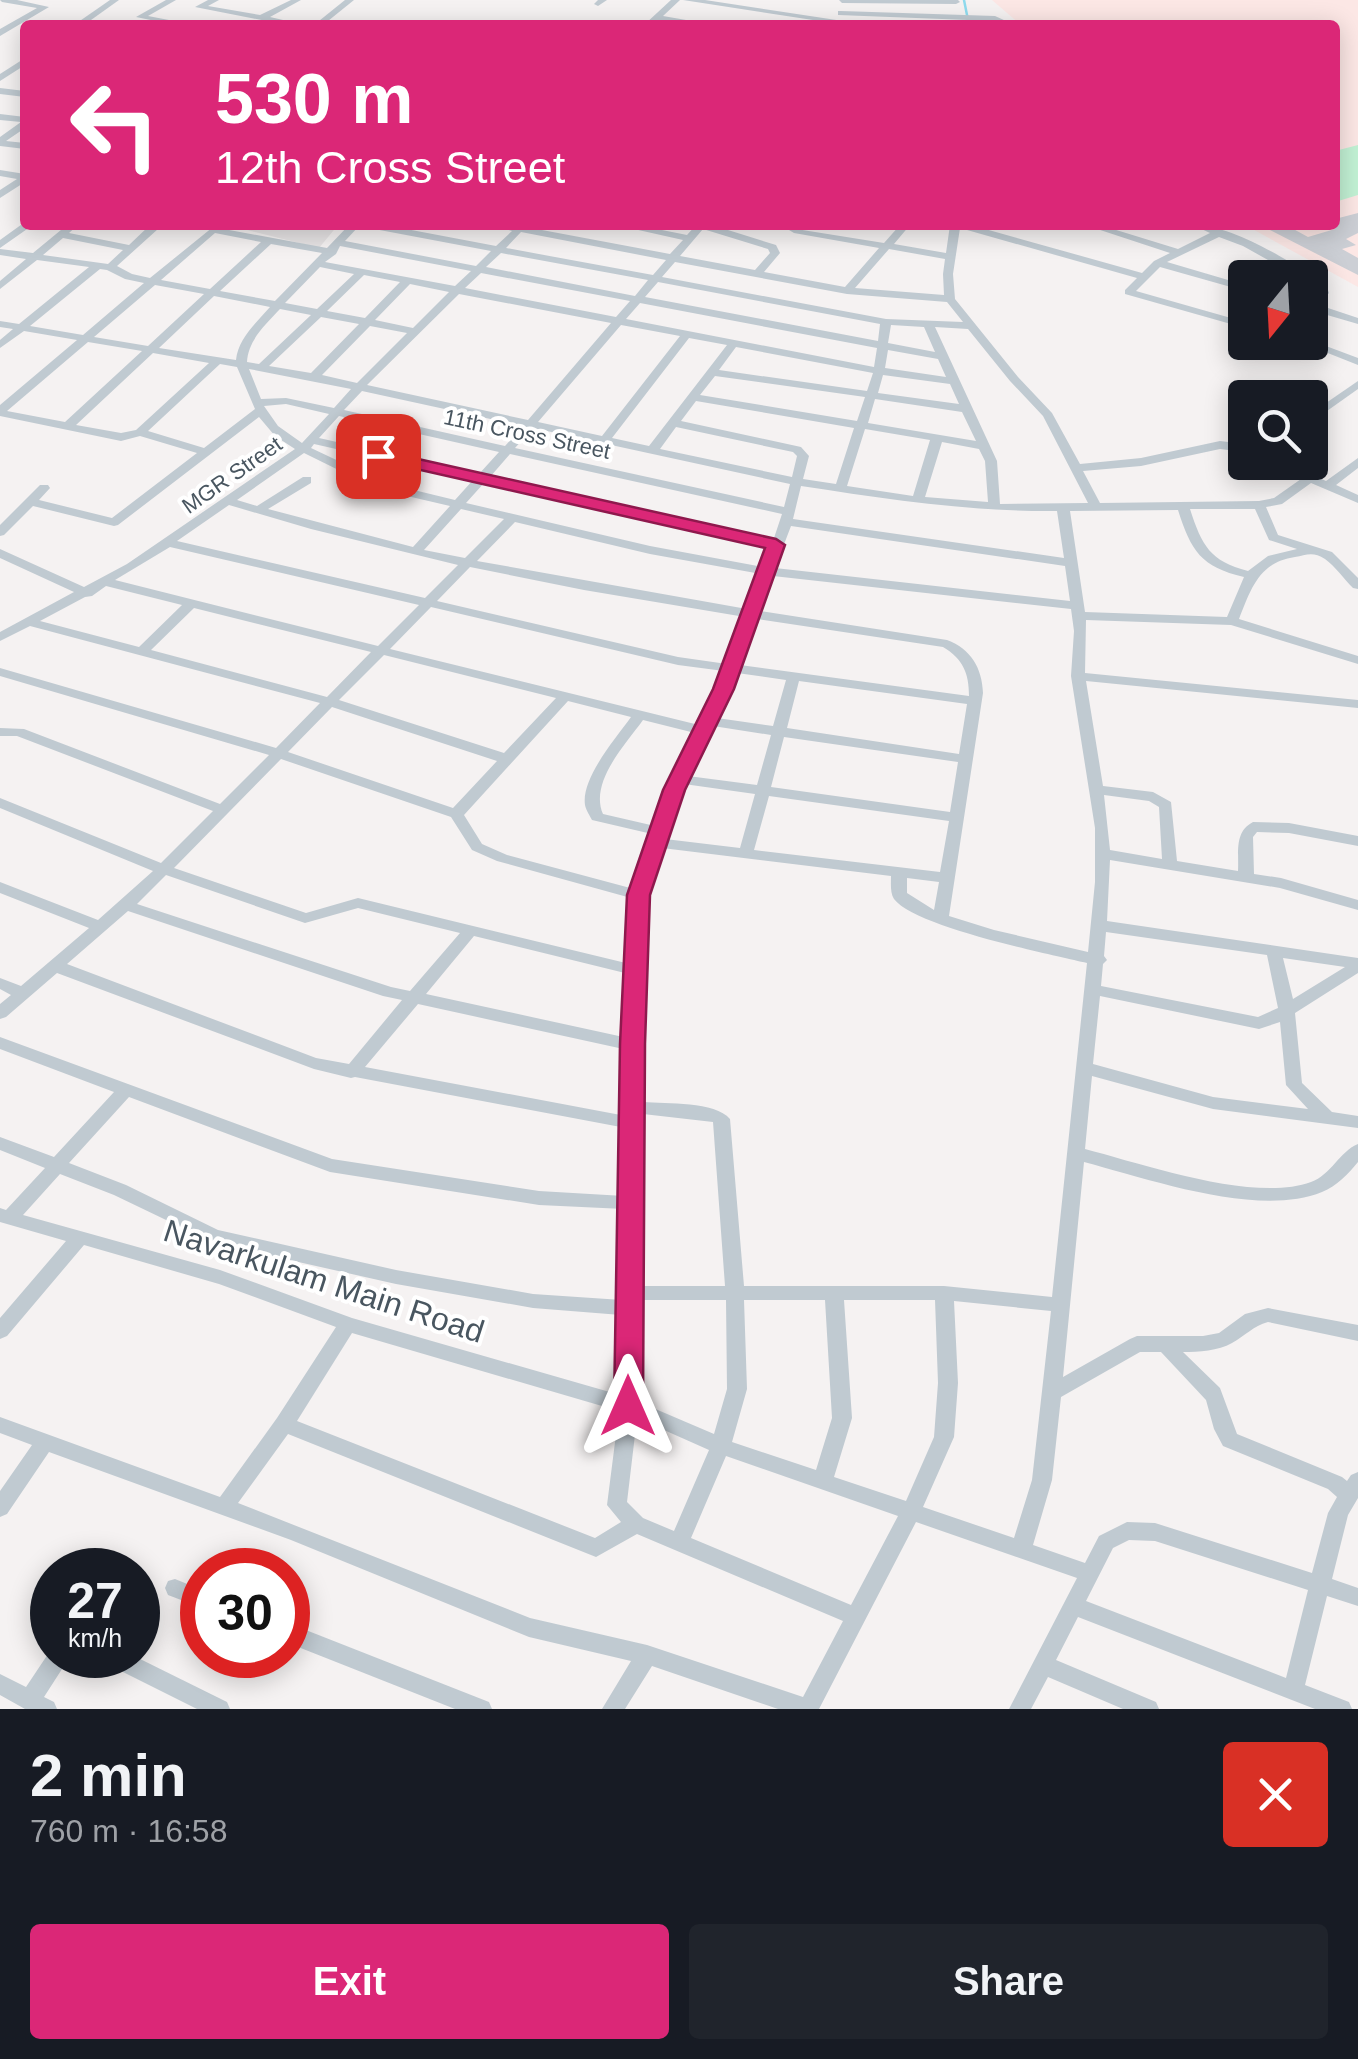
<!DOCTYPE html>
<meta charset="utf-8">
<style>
body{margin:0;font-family:Arial,sans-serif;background:#20242c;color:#f1f3f6;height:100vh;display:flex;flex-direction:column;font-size:38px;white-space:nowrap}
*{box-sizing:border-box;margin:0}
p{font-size:32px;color:#9ea1a6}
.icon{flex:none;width:55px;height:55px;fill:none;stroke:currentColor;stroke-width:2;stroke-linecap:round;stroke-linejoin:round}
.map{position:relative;height:1709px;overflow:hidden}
.details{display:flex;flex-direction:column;background:#171b24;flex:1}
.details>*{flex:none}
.banner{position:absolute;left:20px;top:20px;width:1320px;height:210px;border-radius:10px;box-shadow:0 5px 25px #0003;background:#db2777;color:#fff;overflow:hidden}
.needle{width:65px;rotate:198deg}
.controls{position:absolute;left:1228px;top:260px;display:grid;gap:20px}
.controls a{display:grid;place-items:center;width:100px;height:100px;border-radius:10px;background:#171b24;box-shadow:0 5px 25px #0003;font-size:50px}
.speed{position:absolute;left:30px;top:1548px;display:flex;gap:20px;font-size:50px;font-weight:700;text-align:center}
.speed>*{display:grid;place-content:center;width:130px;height:130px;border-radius:50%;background:#171b24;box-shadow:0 5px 25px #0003;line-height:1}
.speed small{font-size:25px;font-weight:400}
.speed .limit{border:15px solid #d22;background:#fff;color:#111}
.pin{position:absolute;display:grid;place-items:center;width:85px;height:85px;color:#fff;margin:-42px;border-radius:20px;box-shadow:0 5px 15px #0006}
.me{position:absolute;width:110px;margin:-55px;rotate:0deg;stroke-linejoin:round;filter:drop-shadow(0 0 8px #0008)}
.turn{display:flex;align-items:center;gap:35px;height:210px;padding:0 30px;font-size:45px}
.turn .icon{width:130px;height:130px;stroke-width:2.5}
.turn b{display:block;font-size:70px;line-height:85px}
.round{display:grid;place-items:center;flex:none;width:105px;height:105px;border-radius:10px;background:#20242c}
.overview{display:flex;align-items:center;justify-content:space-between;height:170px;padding:0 30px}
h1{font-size:60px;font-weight:700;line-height:75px}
.action{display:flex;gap:20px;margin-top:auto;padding:20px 30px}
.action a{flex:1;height:115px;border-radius:10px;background:#db2777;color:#fff;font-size:40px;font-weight:700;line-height:115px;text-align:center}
.action a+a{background:#20242c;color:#f1f3f6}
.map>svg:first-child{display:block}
.education{fill:#e6e3e4}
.medical{fill:#fce7e5}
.green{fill:#c2f1d4}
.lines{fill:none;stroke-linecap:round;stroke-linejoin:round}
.stream{stroke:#8fdbee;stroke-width:2.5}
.building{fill:#cccfd5}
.minor{fill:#c0cad1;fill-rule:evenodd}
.route{fill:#db2777;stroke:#8e194d;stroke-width:2.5}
.labels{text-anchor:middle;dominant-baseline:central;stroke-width:8;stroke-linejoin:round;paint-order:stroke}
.far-street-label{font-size:22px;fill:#495660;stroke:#fff}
.near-street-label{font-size:32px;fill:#495660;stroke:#fff}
</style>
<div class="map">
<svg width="1358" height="1709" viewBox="0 0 1358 1709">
<rect width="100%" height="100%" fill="#f5f2f2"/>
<!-- education -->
<polygon class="education" points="227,225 338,225 319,248"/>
<!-- medical -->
<polygon class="medical" points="992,0 1358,0 1358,287 1245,225 1335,225 1335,25 1021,25"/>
<!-- green -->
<polygon class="green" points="1358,145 1358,195 1335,202 1335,151"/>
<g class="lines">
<!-- stream -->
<polyline class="stream" points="964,0 969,25"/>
</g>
<!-- building -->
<polygon class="building" points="1358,213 1358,233 1346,239 1356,245 1342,249 1358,258 1358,275 1260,225 1286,225 1308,237 1335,229 1335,219"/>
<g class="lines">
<!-- minor -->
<g class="minor">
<polygon points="0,0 17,0 49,7 0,36 0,29 37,8 2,2"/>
<polygon points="110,0 119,0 84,25 74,25"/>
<polygon points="166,0 176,0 148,16 195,25 175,25 136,17"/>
<polygon points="208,0 219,0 208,6 260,15 291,0 301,0 270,17 305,25 287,25 195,7"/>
<polygon points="345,0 354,0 323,25 314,25"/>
<polygon points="598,0 607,0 598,6 594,4"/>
<polygon points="671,0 680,0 663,16 715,25 694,25 659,20 653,25 644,25"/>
<polygon points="683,0 705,0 843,21 839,24"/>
<polygon points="839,0 958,0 960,2 956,4 842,3"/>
<polygon points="841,11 995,16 1015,25 1003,25 994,21 838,15 838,11"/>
<polygon points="25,58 25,65 0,81 0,74"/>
<polygon points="0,88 25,91 25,97 0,94"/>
<polygon points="0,114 25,117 25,128 6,141 25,143 25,149 0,146 0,137 21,122 0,120"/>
<polygon points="0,170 25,174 25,182 0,198 0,190 17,179 0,176"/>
<polygon points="25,222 25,225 31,225 30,227 0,248 0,240"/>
<path d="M67,225H78L69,233L129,245L150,225H158V229L117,266L132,274L150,278L213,227L327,248L349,225H360L345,241L476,266L491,251L369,228L364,225H385L496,246L512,231L493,225H528L526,227L670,254L683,240L616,225H637L687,235L696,225H712L776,245L780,253L764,272L845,287L879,248L794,233L789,230L790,228L884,243L900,225H910L894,244L946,253L950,225H971L1142,273L1154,261L1170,253L1085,225H1100L1178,249L1210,233L1193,225C1235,225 1288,262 1325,282L1329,293L1319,305L1358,318V324L1310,310V303L1319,293L1316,286L1310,282V278H1300L1243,246L1219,237L1167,262L1245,285V291L1160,267L1136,291L1245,322V328L1125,294V290L1137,278L960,228L953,274L955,299L1018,377L1052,413L1080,464L1141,458L1220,441L1245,444V452L1220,449L1141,466L1083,471L1100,503L1259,501L1274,498L1301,479L1267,462H1284L1326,481L1358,458V468L1336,485L1358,495V503L1311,483L1282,504L1266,507L1278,535L1332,552L1358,578V589L1353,588C1344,579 1335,566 1325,559C1313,551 1306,555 1295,557C1259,562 1251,589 1239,619L1358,656V664L1231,625L1086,620L1085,673L1358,700V708L1086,681L1103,786L1153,792L1171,802L1177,861L1238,871C1239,852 1234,832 1253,822L1289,823L1358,836V846L1289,833L1257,832L1253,837L1254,874L1281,878L1358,900V910L1280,888L1110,860L1107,921L1358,958V973L1295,1013L1302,1083L1332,1112L1358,1116V1128L1213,1109L1092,1076L1085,1149C1143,1164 1254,1203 1311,1182C1331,1175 1340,1151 1358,1144V1162C1348,1174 1337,1186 1322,1192C1258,1218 1149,1179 1084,1162L1063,1377L1130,1339L1137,1336H1203L1219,1333L1245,1314L1268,1308L1358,1325V1341L1268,1322C1253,1326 1245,1336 1232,1343C1218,1351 1199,1352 1183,1352L1220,1388L1237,1434L1342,1477L1347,1481L1351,1475L1358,1472V1498L1348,1515L1332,1579L1358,1588V1606L1327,1596L1305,1685L1349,1702L1352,1709H1315L1078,1617L1056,1660L1156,1702L1159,1709H1123L1048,1677L1031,1709H1009L1077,1578L916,1522L819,1709H778L652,1666L625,1709H602L631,1661L529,1637L291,1540L49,1452L7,1514L0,1517V1491L32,1445L0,1433V1417L220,1497L277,1418L336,1327L219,1284L84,1245L7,1336L0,1339V1318L66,1241L0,1222V1208L6,1210L45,1168L0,1150V1137L54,1157L114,1092L0,1049V1037L332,1159L539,1191L624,1196L626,1128L355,1077L351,1078L314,1069L57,973L6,1017L0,1019V1004L11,995L0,989V978L21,986L89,928L0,893V882L98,920L153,871L0,808V798L161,863L213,811L17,736H0V728L24,729L220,804L269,755L0,676V668L276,748L320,703L30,626L0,641V632L74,592L0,558V549L84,587L127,564L295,449L275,436L259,417L118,525L114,526L33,506L4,535L0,536V525L40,485H48L50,488L39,500L112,518L197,453L140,436L121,441L0,416V405L77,340L24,331L0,348V340L13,329L0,327V321L19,324L89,267L37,260L0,289V281L26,259L0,255V249L33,253ZM703,229L768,249L770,253L755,270L680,256ZM521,232L666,260L653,275L506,248ZM215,233L261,242L210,289L161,280ZM63,238L123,250L108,264L43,255ZM271,244L322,253L275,301L220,291ZM340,246L471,271L455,286L325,262L336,254ZM889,249L945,259L943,274L944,295L855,288ZM501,253L648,280L635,296L486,267ZM675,262L847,294L947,302L963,322L886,319L662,277ZM320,267L354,274L317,309L285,303ZM100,269L107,270L125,279L144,283L83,335L30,326ZM481,273L630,301L616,317L465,288ZM364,275L400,282L365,318L327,311ZM658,282L880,324L878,341L645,297ZM410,284L449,292L413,328L375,320ZM155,285L204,294L148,346L94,337ZM459,294L611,323L528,420L367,385ZM214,296L270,307C256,323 238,339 236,360L159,348ZM640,303L877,348L874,367L626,319ZM280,309L311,315L259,364L247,362C248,340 266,324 280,309ZM321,317L359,324L311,373L269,366ZM621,325L680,336L602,436L538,422ZM891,325L924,327L935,352L888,343ZM370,326L407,333L357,383L322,375ZM935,327L968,329L1010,381L1043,416L1088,503L1000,504L997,461ZM689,338L727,345L649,446L612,438ZM88,342L142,351L65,422L7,411ZM736,347L873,373L867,391L719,370ZM888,350L938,359L946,377L885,368ZM153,353L209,363L136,430L121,433L76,425ZM220,364L237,367L255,409L204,448L148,431ZM249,369L351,389L334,408L286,398L261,399ZM883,375L950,384L959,404L878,393ZM715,376L865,397L857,421L700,395ZM362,391L523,426L505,446L344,410ZM875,399L962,412L976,441L868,423ZM696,401L854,428L836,484L803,479L809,456L801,447L681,421ZM286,404L329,414L302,443L278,426L264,406ZM339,416L499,452L479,474L319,438ZM676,427L793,452L797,456L792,477L660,449ZM533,428L790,484L784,507L515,448ZM865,429L930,440L913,496L847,486ZM942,442L979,449L985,461L988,502L925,497ZM314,444L473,480L455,500L385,483L311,448ZM304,453L377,489L450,506L413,547L268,509L311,483V477H303L257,506L237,500ZM510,454L782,514L773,541L490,477ZM484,483L770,547L763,567L650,546L466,503ZM801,486C886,499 971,512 1057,511L1064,558L793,519ZM229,505L311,529L458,565L425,598L177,541ZM461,509L504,519L465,558L424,550ZM1190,509H1255L1269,540L1297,549L1268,556L1248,571C1210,561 1202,546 1190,509ZM1178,510C1191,551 1201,567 1244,577L1227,617L1085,612L1070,511ZM515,522L650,554L761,574L747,609L477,561ZM791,526L1065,566L1070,601L775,568ZM170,547L419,605L378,646L115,580ZM470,567L584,590L745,617L727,664L678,657L437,601ZM773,576L1071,609L1074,631L1071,676L1095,828V882L1088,952L994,930L949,916L983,693C982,668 971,649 947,640L760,611ZM106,586L182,605L139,647L40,621L85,597L92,596ZM431,607L678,665L724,671L699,725L390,649ZM194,608L371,652L327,697L151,650ZM757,619L943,647C963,659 969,673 969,696L740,665ZM384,655L556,698L504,753L339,700ZM737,673L786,680L773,726L717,718ZM799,681L967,704L959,754L787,728ZM568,701L631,717C616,738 581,778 585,805C586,810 590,816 592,820L652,834L647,842L648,845L634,889L507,855L482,844L464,815ZM332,707L497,761L453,808L288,752ZM643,720L695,733L667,790L655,826L603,814C589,782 626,744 643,720ZM713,726L771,735L757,785L688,776ZM784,737L958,762L950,812L771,787ZM281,759L451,817L472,850L497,861L631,898L630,964L358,898L306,913L174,868ZM684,784L755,794L740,848L665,839ZM1104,795L1149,801L1159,807L1162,859L1110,850ZM769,796L949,821L940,872L754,850ZM662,848L891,876C891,883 890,893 894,899C915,927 1049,954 1087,963L1052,1297L944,1286H744L730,1119C715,1101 667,1104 643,1102L647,895ZM166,875L305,923L358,908L460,933L410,991L391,987L137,904ZM907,878L939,882L934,910L907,893ZM128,911L383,996L402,1000L349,1064L316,1058L67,964ZM1106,932L1267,955L1278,1008L1258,1017L1101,986L1103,964L1107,960L1104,956ZM474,936L629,974L628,1038L426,994ZM1283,958L1345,967L1293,999ZM1100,996L1259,1029L1280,1022L1286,1085L1308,1109L1213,1097L1093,1064ZM418,1004L628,1050L626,1102L623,1107L626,1116L365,1067ZM129,1097L330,1172L539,1205L624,1209L622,1288L619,1293L622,1300L533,1294L396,1270L218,1230L126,1185L69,1163ZM643,1114L713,1122L725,1286H641ZM60,1174L114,1195L214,1243L396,1284L533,1308L621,1315L620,1395L352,1318L220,1270L23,1215ZM640,1300H726L727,1389L714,1434L639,1402ZM744,1300H825L832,1418L816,1470L732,1442L747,1389ZM844,1300H935L938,1383L934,1437L906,1501L834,1477L852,1418ZM954,1301L1051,1311L1032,1480L1014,1538L923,1507L954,1437L958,1383ZM352,1333L619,1411L607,1505L621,1522L595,1538L297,1421ZM1140,1352H1161L1206,1400L1214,1429L1223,1446L1328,1489L1337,1497L1328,1513L1312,1573L1155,1523L1127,1522L1099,1536L1085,1563L1033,1545L1052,1480L1061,1397ZM637,1418L709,1450L674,1531L643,1518L627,1502ZM288,1434L596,1557L637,1534L843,1621L803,1697L647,1645L530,1618L238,1503ZM726,1456L898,1516L851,1605L691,1538ZM1129,1540L1155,1541L1308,1590L1286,1678L1086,1601L1113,1548Z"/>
<polygon points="1310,340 1358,358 1358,365 1300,342 1310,342"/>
<polygon points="1358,381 1358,389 1310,423 1310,414"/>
<polygon points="175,1579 202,1590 202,1608 168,1595 165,1588 168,1581"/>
<polygon points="288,1623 489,1702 492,1709 455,1709 288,1643"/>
<polygon points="52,1648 52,1655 71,1655 44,1697 54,1702 57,1709 25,1709 0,1695 0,1674 26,1687"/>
<polygon points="100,1655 132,1655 227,1702 230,1709 197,1709 103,1662"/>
</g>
</g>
<!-- route -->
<polygon class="route" points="378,450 776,539 785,545 734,689 685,790 650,895 645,1044 643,1406 639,1415 628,1418 618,1415 614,1406 620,1044 627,895 663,790 713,689 765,548 372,459 372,452"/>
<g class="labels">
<!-- far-street labels -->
<g class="far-street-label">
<text transform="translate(527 434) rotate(12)">11th Cross Street</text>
<text transform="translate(232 475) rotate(-35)">MGR Street</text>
</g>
<!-- near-street labels -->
<g class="near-street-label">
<text transform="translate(324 1281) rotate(18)">Navarkulam Main Road</text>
</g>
</g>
</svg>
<div class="controls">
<a><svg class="needle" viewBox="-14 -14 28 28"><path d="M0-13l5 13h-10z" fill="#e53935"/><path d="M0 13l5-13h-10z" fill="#9ea1a6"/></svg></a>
<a><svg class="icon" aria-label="search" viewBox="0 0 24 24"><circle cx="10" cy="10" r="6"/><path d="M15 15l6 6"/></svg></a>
</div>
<div class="speed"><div>27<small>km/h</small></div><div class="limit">30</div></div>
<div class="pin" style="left:378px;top:456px;background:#d93025"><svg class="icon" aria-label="arrive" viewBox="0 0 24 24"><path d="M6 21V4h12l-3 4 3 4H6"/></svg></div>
<svg class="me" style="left:628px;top:1406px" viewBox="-20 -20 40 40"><path d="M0-17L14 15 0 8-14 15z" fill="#db2777" stroke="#fff" stroke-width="4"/></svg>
<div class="banner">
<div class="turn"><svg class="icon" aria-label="left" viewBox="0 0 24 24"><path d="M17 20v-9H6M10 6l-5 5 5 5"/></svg><div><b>530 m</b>12th Cross Street</div></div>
</div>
</div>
<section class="details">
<div class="overview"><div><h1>2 min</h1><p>760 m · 16:58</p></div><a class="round" style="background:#d93025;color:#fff"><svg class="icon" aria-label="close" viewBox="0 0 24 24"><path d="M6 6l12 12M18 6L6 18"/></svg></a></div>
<div class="action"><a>Exit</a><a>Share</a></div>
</section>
